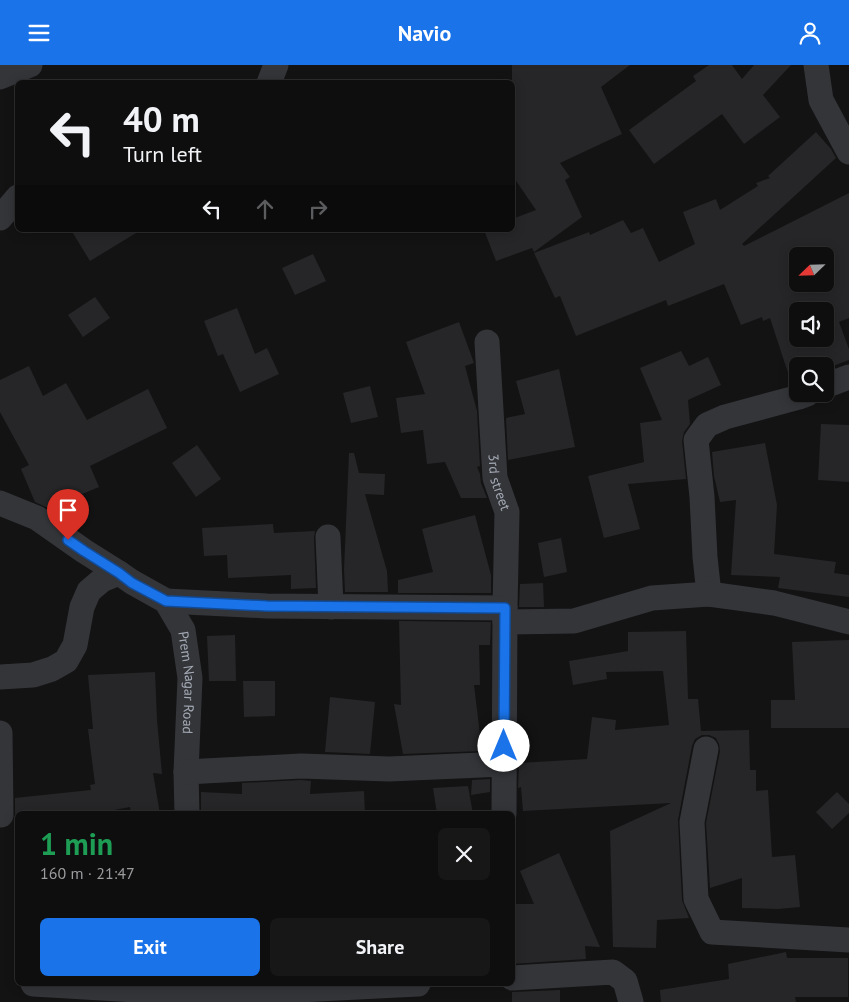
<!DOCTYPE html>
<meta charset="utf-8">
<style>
body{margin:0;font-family:"PT Sans",sans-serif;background:#171718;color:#f1f3f6;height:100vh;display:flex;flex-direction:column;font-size:19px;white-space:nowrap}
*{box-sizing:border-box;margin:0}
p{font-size:16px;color:#9b9c9e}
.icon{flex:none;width:28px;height:28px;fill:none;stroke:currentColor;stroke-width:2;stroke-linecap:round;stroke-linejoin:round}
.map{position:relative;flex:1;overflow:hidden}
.sheet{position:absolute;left:15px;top:746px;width:500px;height:175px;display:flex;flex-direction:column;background:#0e0e0f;border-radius:8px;box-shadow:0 2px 12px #0003,0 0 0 1px #2e2e2f}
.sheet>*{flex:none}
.hud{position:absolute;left:15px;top:15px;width:500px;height:152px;border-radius:8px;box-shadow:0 2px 12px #0003,0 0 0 1px #2e2e2f;background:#0e0e0f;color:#f1f3f6;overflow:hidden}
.needle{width:32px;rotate:247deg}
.tools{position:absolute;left:789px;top:182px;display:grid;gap:10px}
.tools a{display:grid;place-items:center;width:45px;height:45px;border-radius:8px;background:#0e0e0f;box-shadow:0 2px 12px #0003,0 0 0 1px #2e2e2f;font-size:25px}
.pin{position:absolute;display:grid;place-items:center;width:42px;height:42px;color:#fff;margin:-51px -21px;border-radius:50% 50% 50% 0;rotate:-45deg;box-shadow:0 0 5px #0007}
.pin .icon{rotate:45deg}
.me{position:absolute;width:55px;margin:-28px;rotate:0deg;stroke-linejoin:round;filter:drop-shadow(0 0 4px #0008)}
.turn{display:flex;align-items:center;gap:18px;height:105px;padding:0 25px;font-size:22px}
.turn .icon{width:65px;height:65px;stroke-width:2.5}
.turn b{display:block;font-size:35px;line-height:42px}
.lanes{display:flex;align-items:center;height:48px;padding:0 25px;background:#0003;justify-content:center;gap:25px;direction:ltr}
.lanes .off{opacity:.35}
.round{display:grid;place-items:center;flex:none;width:52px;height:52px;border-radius:8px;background:#171718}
.head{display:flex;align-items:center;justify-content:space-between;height:85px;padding:0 25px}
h1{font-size:30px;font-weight:600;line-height:38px;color:#1e9e55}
.button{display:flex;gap:10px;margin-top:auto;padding:10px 25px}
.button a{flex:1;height:58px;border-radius:8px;background:#1a73e8;color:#fff;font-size:20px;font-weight:600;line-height:58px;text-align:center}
.button a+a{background:#171718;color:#f1f3f6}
header{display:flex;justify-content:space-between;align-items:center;height:65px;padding:0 25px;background:#1a73e8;color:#fff;font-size:22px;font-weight:600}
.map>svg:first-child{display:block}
.building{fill:#262628;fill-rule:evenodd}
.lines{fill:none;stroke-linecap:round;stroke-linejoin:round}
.street{stroke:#343539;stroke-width:25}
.route-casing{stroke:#114b97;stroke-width:12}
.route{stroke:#1a73e8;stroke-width:9}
.labels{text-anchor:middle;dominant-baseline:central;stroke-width:5;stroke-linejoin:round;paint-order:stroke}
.street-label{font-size:14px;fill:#a4aab5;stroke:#0e0e0f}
</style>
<header><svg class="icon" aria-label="menu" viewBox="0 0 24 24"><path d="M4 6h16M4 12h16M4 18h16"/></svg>Navio<svg class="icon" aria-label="person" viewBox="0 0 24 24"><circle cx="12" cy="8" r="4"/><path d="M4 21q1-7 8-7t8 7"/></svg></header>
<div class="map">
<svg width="849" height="937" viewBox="0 0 849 937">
<rect width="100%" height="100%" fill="#131314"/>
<!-- building -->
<g class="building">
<polygon points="512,0 630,0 601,22 622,69 560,98 570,112 565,115 582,152 534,187 532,183 496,196 484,165 512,165 512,154 536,145 512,110"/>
<polygon points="709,0 732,0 742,14 754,0 791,0 763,30 780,52 744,79 722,49 654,99 629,65 696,16 693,11"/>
<path d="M816,67L831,84L836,93L742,179L744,181L849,128V253L839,257L849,284V295L825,304V301H798V314L791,317L770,253L763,256L762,252L741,260L724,219L668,241L666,235L576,271L560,231L555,233L534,188L589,167L590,170L623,155L631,168L643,163L659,197L695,179L683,147L716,134L720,145L758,121L756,118L770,113L768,111ZM798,191H825V219H798ZM798,246H825V274H798Z"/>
<polygon points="71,165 141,165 90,196"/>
<polygon points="313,189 326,216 295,230 282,203"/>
<polygon points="95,232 110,253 83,272 68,250"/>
<polygon points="237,243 255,289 267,283 279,309 240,327 223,289 218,291 204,256"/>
<polygon points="459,257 474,298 465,301 477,346 480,401 477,402 480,409 481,418 487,433 461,433 445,397 427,399 423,365 401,368 396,333 425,329 406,277"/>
<polygon points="681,286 689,301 708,292 721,320 688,335 690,359 684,367 682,376 686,414 628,419 640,464 604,473 588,411 644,397 640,358 662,355 640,303"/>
<polygon points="29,301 43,331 66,318 87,355 148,324 167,363 90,401 99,422 48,443 35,437 21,404 29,400 0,347 0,315"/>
<polygon points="559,304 575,382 508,395 506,353 525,349 516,316"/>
<polygon points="370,321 378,352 351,358 343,328"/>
<polygon points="821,359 849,360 849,417 818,415"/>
<polygon points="765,378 777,440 774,489 836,497 834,508 849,510 849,532 778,523 780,512 731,510 736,435 720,437 714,411 712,387"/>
<polygon points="197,380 221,414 196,432 172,398"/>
<polygon points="349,388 354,388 359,408 385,409 384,430 365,429 387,506 388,527 345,527 344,504 344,505"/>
<polygon points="475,450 491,510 491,528 398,528 398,515 433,507 422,464"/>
<polygon points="273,459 274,468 315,466 314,473 316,523 291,524 291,510 228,513 227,490 204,491 202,463"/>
<polygon points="561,473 567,507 544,512 538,478"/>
<polygon points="543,518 544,542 519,542 520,519"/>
<polygon points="399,556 491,557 490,580 479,580 480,620 474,620 482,686 403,689 394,639 401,640"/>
<polygon points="686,566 688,634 698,634 701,666 749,665 750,705 756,705 756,726 768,725 772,792 795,790 800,842 778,844 742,843 742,813 710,823 706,758 720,686 719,679 716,673 709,670 702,670 695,674 692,681 678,755 682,835 689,853 657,855 656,883 613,882 610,766 671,738 523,746 521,722 518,723 519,698 587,694 592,652 616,655 615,665 669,660 663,606 606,607 607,614 573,620 569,596 628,586 628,567"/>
<polygon points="235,570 236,616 209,616 207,571"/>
<polygon points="849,575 849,663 771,663 771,635 795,635 792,577"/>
<polygon points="155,607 157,655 162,709 153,708 160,749 131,749 130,742 93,749 15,749 15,733 91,725 90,720 95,719 88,664 93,664 88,610"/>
<polygon points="243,616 275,616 275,651 244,652"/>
<polygon points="330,632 375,637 370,689 325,687"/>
<polygon points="490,714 490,727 471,730 472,715"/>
<polygon points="301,715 311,716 310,729 364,726 365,749 201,749 201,727 242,729 242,718"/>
<polygon points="468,721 473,749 437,749 433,723"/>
<polygon points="837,727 849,739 849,748 832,764 816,747"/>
<polygon points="559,788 600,882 585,881 586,894 512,899 512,839 534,839 520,806"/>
<polygon points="786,887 787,893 848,893 848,932 795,932 796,937 661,937 660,925 729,914 728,899"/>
<polygon points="560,925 560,937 512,937 512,927"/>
</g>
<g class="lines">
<!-- street -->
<g class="street">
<polyline points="816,0 821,35 849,87"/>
<polyline points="0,12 30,0"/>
<polyline points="269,18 276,0"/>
<polyline points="0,153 18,132"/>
<path id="s1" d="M487,277L495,413L507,447L505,543L504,749"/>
<polyline points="825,321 849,312"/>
<path id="s2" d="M0,438L37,453L84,486L119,508L132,517L166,536L183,565L190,613L186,707L187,749"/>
<polyline points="328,472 331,542"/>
<polyline points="709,529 705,492 702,432 696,375 707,360 725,352 799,332 807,329"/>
<polyline points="166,536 267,541 505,543"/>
<polyline points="505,557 574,556 652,533 709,529 774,538 849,557"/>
<polyline points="0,612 33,610 52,604 66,596 75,580 82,542 89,526 102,515 119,508"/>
<polyline points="0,668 1,750"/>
<polyline points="706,684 692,757 696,834 712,867 849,875"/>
<polyline points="186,707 301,701 389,704 504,699"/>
<polyline points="512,913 613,907 625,916 631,937"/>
<polyline points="33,919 170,927 299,925 418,919"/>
</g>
</g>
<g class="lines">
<!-- route casing -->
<g class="route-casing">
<polyline id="route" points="68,475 84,486 119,508 132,518 166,536 267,541 505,543 504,681"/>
</g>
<!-- route -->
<use href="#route" class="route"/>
</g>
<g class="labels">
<!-- street labels -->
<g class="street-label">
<text stroke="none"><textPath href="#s1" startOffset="141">3rd street</textPath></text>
<text stroke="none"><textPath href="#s2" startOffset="280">Prem Nagar Road</textPath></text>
</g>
</g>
</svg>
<div class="tools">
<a><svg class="needle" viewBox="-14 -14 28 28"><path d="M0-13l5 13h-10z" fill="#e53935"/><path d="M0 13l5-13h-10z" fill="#9b9c9e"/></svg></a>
<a><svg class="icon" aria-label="sound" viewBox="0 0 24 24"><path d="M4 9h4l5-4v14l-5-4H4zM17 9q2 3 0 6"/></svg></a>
<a><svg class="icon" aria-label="search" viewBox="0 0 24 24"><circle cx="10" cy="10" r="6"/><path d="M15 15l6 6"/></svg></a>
</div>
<div class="pin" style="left:68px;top:475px;background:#d93025"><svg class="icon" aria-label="arrive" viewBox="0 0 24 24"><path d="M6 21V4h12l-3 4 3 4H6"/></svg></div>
<svg class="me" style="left:504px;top:681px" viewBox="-20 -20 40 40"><circle r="19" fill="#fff"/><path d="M0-13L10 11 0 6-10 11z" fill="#1a73e8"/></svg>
<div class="hud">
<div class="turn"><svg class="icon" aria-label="left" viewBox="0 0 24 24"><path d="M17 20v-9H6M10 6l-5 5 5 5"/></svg><div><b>40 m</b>Turn left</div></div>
<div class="lanes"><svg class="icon" aria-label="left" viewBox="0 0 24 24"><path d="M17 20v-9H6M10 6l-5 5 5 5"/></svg><svg class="icon off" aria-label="ahead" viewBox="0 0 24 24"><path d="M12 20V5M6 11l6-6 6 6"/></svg><svg class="icon off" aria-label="right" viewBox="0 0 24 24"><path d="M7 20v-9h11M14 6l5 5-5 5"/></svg></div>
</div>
<section class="sheet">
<div class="head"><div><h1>1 min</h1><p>160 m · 21:47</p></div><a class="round"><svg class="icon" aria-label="close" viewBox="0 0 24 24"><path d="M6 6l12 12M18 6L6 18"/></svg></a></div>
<div class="button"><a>Exit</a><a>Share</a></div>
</section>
</div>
